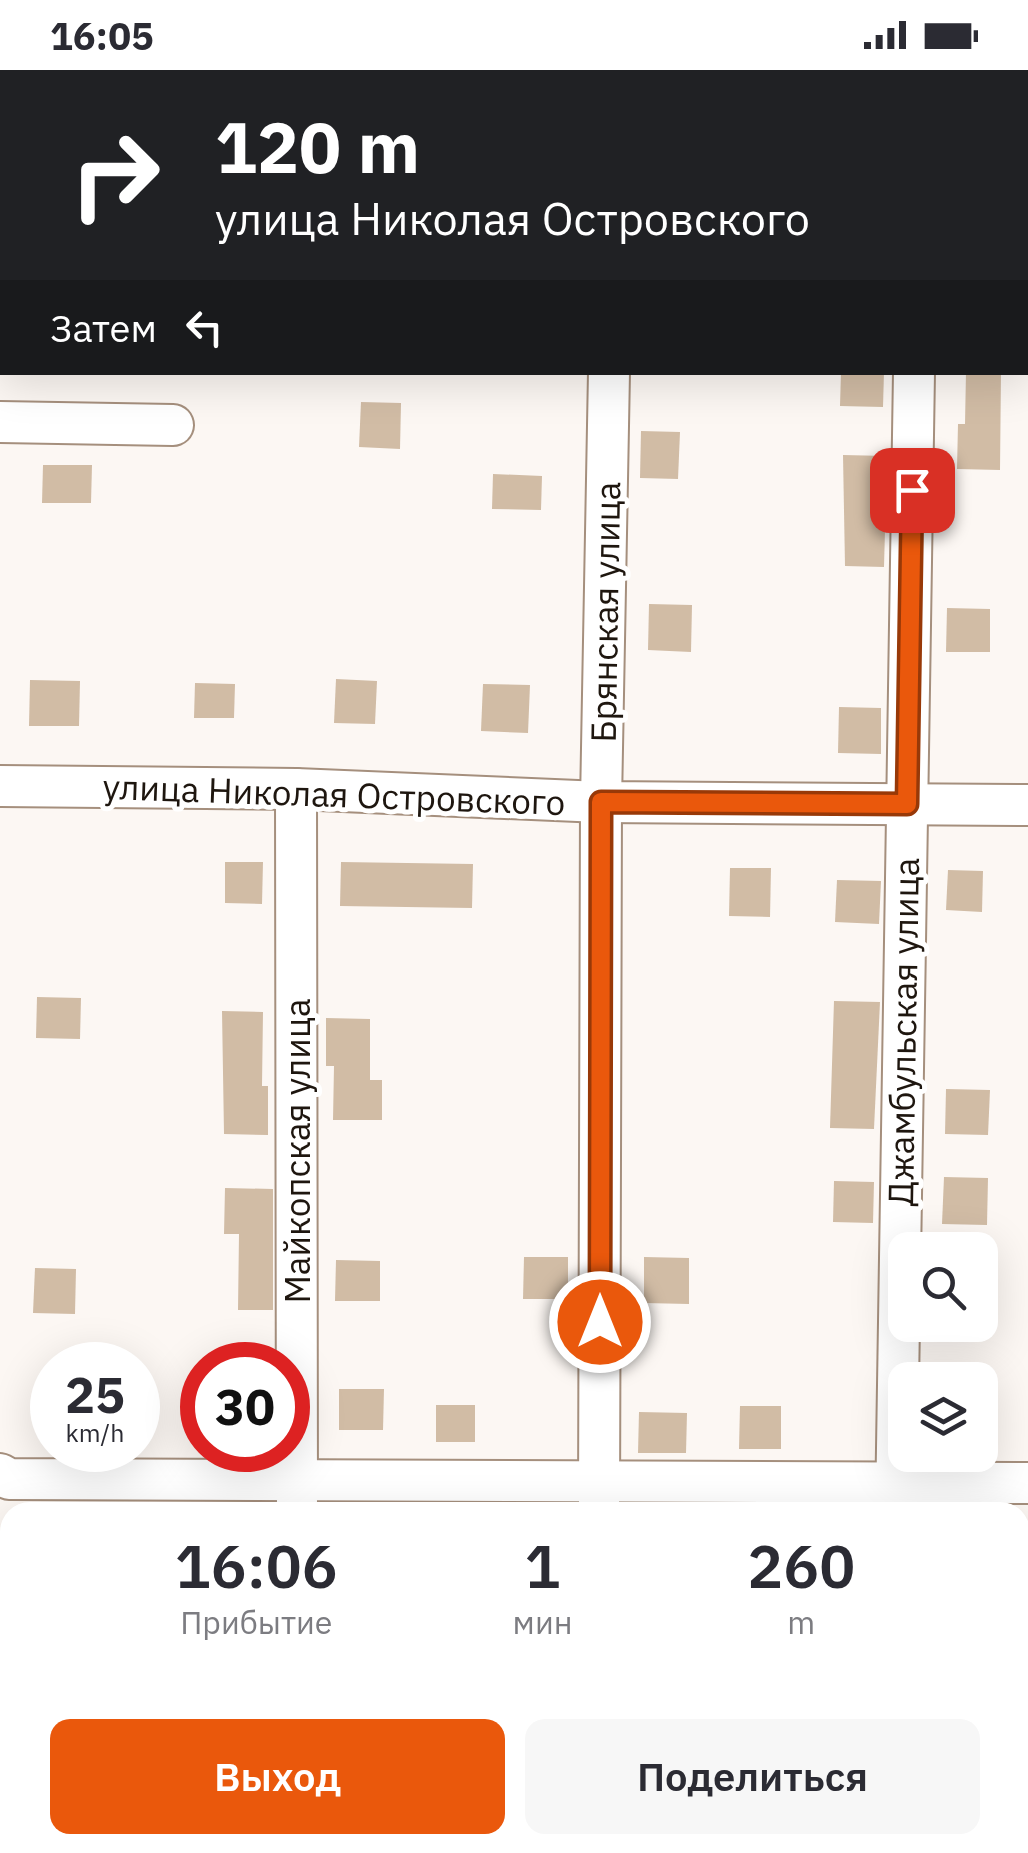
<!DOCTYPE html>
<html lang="ru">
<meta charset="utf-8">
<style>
body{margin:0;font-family:"IBM Plex Sans",sans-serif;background:#f7f7f7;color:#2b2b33;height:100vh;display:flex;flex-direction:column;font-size:38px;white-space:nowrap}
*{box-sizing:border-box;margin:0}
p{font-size:32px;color:#7c7c81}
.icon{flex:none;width:55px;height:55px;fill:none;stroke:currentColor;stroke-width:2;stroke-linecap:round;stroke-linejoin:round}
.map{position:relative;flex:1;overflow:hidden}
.panel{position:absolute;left:0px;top:1432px;width:1030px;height:352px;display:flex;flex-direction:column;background:#fff;border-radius:30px 30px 0 0;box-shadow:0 10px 40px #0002}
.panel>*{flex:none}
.banner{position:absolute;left:0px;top:0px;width:1030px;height:305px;box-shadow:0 10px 40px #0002;background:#202124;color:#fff;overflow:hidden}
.controls{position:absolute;left:888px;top:1162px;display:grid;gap:20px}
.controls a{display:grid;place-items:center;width:110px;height:110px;border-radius:20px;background:#fff;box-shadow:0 10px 40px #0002;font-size:50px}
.speed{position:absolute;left:30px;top:1272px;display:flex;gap:20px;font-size:50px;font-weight:700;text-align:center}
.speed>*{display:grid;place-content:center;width:130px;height:130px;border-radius:50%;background:#fff;box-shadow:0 10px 40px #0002;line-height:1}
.speed small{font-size:25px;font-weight:400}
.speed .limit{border:15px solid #d22;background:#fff;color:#111}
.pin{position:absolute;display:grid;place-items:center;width:85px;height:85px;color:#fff;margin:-42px;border-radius:20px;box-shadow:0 5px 15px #0006}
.me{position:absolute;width:110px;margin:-55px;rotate:0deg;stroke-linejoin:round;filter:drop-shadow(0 0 8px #0008)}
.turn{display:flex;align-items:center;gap:35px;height:210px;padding:0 50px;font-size:45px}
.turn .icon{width:130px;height:130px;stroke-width:2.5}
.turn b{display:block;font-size:70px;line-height:85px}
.then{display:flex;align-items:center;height:95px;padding:0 50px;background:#0003;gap:20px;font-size:38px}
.eta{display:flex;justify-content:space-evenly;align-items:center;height:170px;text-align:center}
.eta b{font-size:60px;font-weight:600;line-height:70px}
.cta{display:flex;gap:20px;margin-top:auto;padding:20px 50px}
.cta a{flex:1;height:115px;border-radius:20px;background:#ea580c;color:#fff;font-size:40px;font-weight:600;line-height:115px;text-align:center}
.cta a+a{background:#f7f7f7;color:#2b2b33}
.status{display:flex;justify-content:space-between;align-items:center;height:70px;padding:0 50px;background:#fff;direction:ltr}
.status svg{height:28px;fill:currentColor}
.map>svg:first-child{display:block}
.green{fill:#bfd3c9}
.building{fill:#d1bca5}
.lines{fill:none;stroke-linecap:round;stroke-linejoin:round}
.minor-casing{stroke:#a58f7d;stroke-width:44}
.minor{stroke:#fff;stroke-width:40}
.route-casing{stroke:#983908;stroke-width:25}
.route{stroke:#ea580c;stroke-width:18}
.labels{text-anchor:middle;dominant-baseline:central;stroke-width:10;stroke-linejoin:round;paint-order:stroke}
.street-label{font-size:35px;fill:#1e160f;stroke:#fff}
</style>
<div class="status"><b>16:05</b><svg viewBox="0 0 49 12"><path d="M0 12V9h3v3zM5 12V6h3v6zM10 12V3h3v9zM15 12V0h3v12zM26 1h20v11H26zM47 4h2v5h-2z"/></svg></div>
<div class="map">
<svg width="1028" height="1783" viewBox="0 0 1028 1783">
<rect width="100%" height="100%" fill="#fcf7f3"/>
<!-- green -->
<polygon class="green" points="0,1689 10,1702 10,1775 82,1775 91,1783 0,1783"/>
<!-- building -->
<g class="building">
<polygon points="841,302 884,302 883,337 840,336"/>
<polygon points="966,302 1001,302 1000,400 957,399 958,354 965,354"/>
<polygon points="361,332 401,333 400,379 359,377"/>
<polygon points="641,361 680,362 678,409 640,408"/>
<polygon points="843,385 887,386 884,497 845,496"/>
<polygon points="43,395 92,395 91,433 42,433"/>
<polygon points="493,404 542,406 541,440 492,439"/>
<polygon points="649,534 692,535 691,582 648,580"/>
<polygon points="947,538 990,539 990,582 946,582"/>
<polygon points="336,609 377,611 375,654 334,653"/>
<polygon points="30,610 80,611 79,656 29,656"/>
<polygon points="195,613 235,614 234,648 194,648"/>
<polygon points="483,614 530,615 528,663 481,661"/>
<polygon points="839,637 881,638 881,684 838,683"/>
<polygon points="225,792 263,792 262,834 225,833"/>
<polygon points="341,792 473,794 472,838 340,836"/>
<polygon points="730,798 771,798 770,847 729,846"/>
<polygon points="948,800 983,801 982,842 946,840"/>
<polygon points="837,810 881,811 879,854 835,852"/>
<polygon points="37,927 81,928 80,969 36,968"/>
<polygon points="834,931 880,932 874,1059 830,1058"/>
<polygon points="222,941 263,942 262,1016 268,1016 268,1065 224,1064"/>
<polygon points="326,948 370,949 370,1010 382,1010 382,1050 333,1050 334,996 326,996"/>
<polygon points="946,1019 990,1020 988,1065 945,1064"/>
<polygon points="944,1107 988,1108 987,1155 942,1154"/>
<polygon points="834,1111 874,1112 873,1153 833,1152"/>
<polygon points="225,1118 273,1119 273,1240 238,1240 239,1164 224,1164"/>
<polygon points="524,1187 568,1187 568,1229 523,1229"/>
<polygon points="644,1187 689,1188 689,1234 644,1233"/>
<polygon points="336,1190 380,1191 380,1231 335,1231"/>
<polygon points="35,1198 76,1199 75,1244 33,1243"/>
<polygon points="339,1319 384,1319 383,1360 339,1360"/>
<rect x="436" y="1335" width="39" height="37"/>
<polygon points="740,1336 781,1336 781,1379 739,1379"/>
<polygon points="639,1342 687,1343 686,1383 638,1383"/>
</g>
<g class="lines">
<!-- minor casing -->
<g class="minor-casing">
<g id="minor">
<polyline points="559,0 585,2"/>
<polyline points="0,352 173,355"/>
<polyline points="0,716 296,719 601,732 1028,735"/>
<polyline points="296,719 297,1442"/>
<polyline points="0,1404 9,1409 1028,1413"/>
<polyline points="599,1442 601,732 609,302"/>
<polyline points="896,1442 914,302"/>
<polyline points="139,1775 144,1783"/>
<polyline points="601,1775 601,1783"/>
<polyline points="905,1775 905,1783"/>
<polyline points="289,1783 289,1775"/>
</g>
</g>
<!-- minor -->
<use href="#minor" class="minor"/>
</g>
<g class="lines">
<!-- route casing -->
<g class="route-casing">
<polyline id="route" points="600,1252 601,732 907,734 912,420"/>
</g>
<!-- route -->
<use href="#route" class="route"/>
</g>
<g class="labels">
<!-- street labels -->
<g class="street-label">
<text transform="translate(605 542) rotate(-89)">Брянская улица</text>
<text transform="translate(334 724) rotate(2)">улица Николая Островского</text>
<text transform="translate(903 962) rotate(-89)">Джамбульская улица</text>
<text transform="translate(297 1081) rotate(-90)">Майкопская улица</text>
</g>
</g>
</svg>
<div class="controls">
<a><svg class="icon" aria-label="search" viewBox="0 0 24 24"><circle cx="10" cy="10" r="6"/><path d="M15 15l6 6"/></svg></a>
<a><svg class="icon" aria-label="layers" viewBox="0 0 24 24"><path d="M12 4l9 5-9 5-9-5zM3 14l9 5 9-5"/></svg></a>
</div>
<div class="speed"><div>25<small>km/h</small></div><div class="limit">30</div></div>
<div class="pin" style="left:912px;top:420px;background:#d93025"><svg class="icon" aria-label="arrive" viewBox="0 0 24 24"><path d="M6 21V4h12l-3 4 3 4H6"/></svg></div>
<svg class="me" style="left:600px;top:1252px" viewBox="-20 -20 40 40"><circle r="17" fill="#ea580c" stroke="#fff" stroke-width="3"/><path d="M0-11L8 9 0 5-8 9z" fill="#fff"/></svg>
<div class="banner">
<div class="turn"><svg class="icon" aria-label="right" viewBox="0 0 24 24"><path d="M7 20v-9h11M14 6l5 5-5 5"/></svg><div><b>120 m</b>улица Николая Островского</div></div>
<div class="then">Затем<svg class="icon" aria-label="left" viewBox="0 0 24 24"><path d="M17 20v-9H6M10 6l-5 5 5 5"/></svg></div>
</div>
<section class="panel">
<div class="eta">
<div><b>16:06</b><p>Прибытие</p></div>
<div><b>1</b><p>мин</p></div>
<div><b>260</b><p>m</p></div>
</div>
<div class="cta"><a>Выход</a><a>Поделиться</a></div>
</section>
</div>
